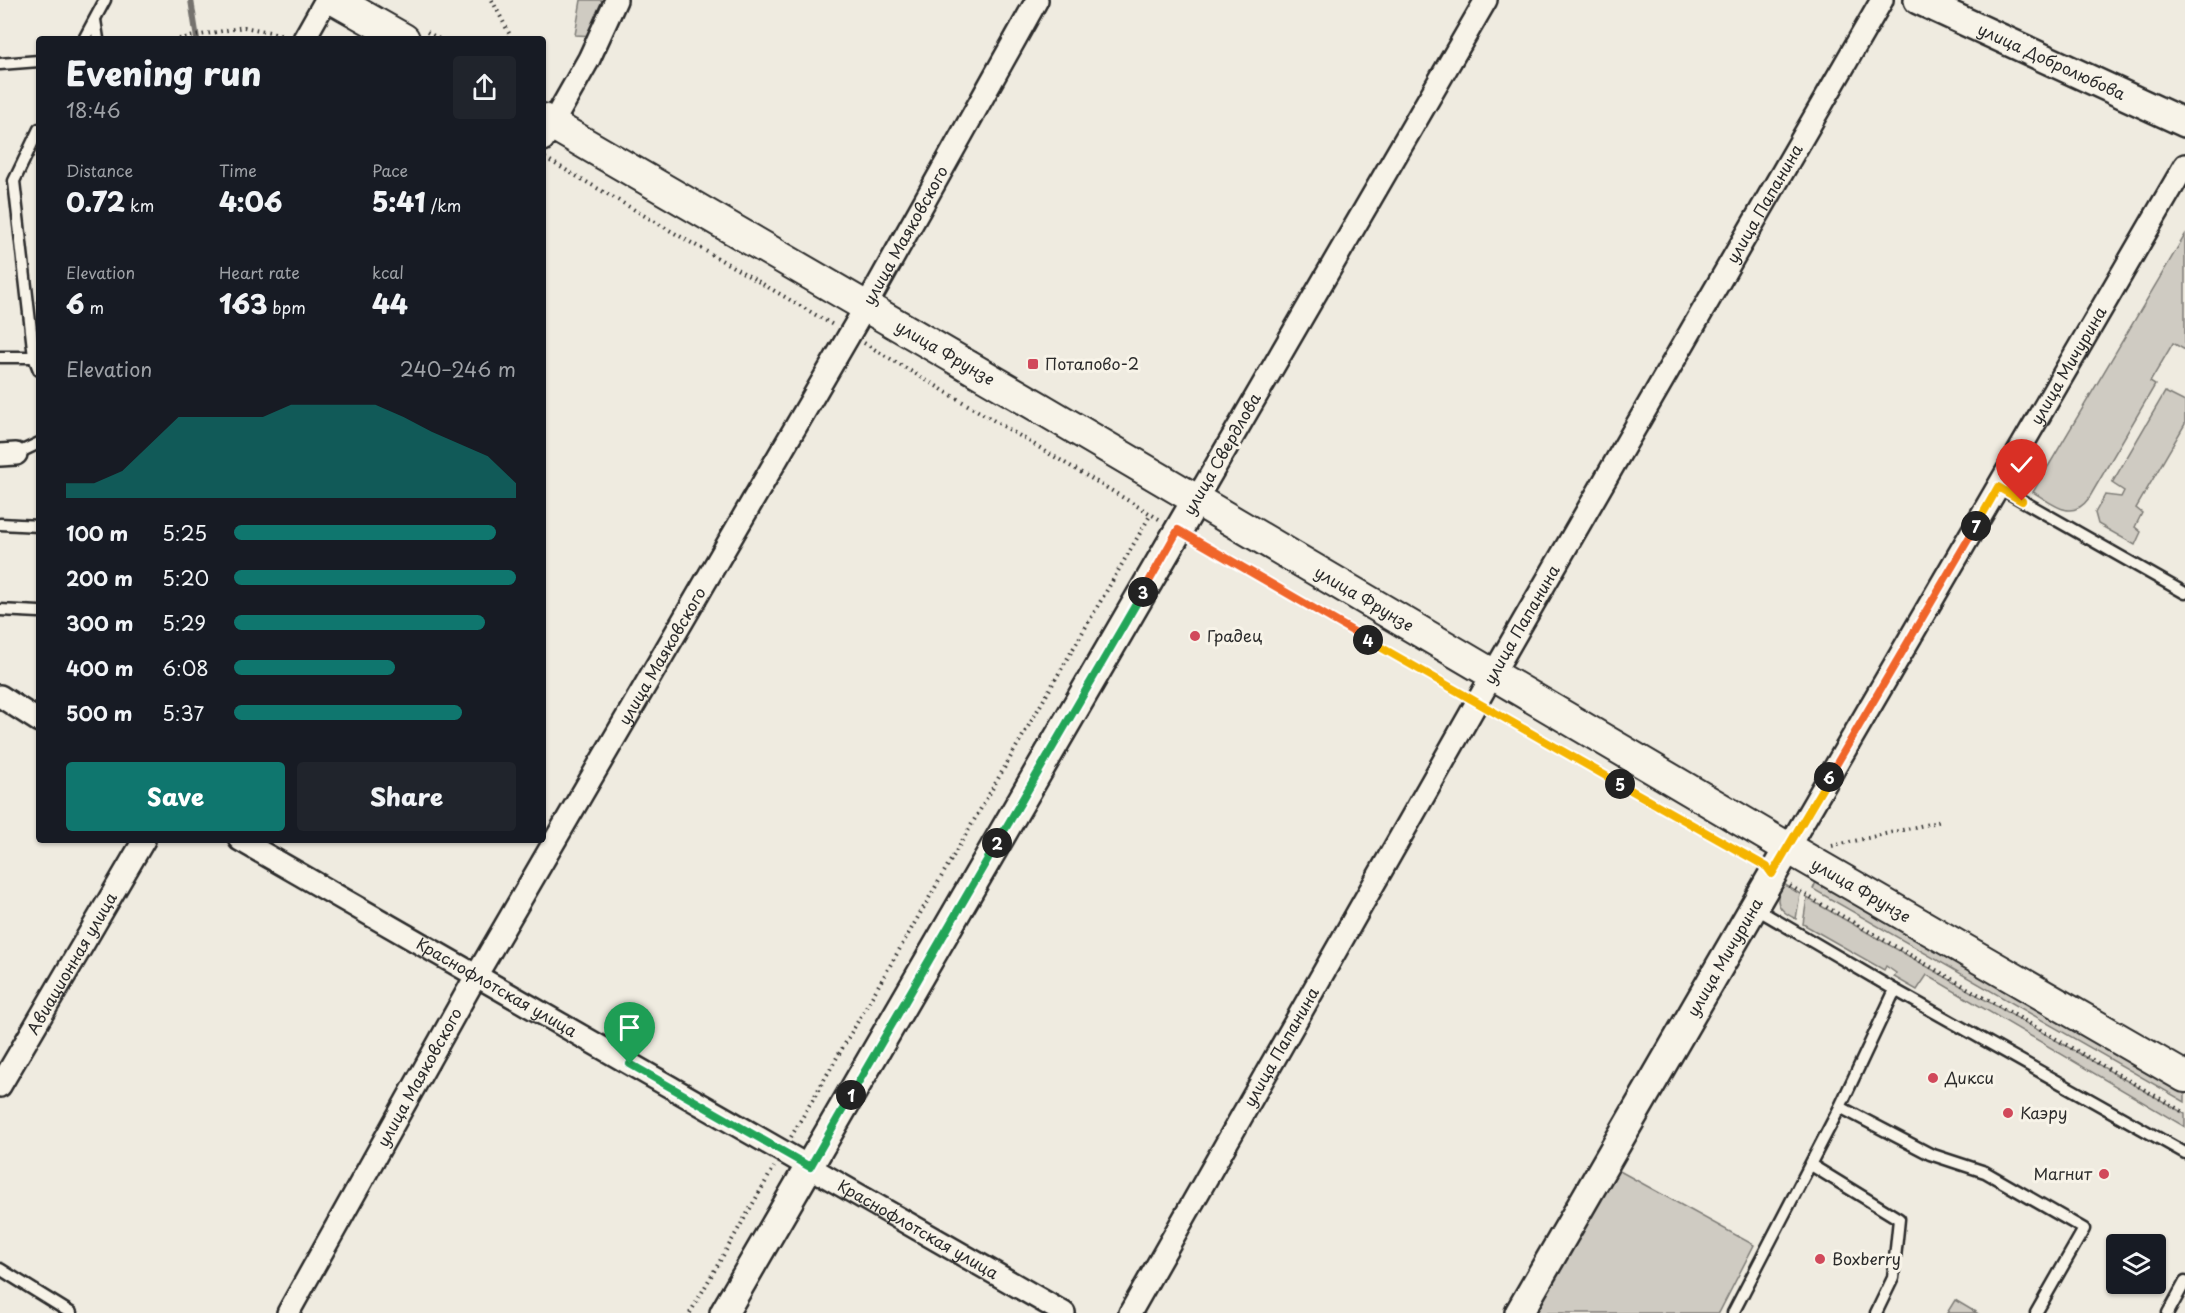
<!DOCTYPE html>
<meta charset="utf-8">
<style>
:root{--surface:#171b24;--page:#20242c;--text:#f1f3f6;--muted:#9ea1a6;--accent:#0f766e}
body{margin:0;font-family:"Playpen Sans",sans-serif;background:var(--page);color:var(--text);height:100vh;display:flex;flex-direction:column;font-size:22px;white-space:nowrap}
*{box-sizing:border-box;margin:0}
p{font-size:20px;color:var(--muted)}
.icon{flex:none;width:33px;height:33px;fill:none;stroke:currentColor;stroke-width:2;stroke-linecap:round;stroke-linejoin:round}
.map{position:relative;flex:1;overflow:hidden}
.details{position:absolute;left:36px;top:36px;width:510px;height:807px;display:flex;flex-direction:column;background:var(--surface);border-radius:6px;box-shadow:0 2px 4px #0004}
.details>*{flex:none}
.fabs{position:absolute;left:2106px;top:1234px;display:grid;gap:12px}
.fabs a{display:grid;place-items:center;width:60px;height:60px;border-radius:6px;background:var(--surface);box-shadow:0 2px 4px #0004;font-size:30px}
.pin{position:absolute;display:grid;place-items:center;width:51px;height:51px;color:#fff;margin:-62px -26px;border-radius:50% 50% 50% 0;rotate:-45deg;box-shadow:0 0 6px #0007}
.pin .icon{rotate:45deg}
.km{position:absolute;width:30px;height:30px;margin:-15px;border-radius:50%;background:#222;color:#fff;font-size:16px;line-height:30px;text-align:center}
.round{display:grid;place-items:center;flex:none;width:63px;height:63px;border-radius:6px;background:var(--page)}
.head{display:flex;align-items:center;justify-content:space-between;height:102px;padding:0 30px}
h1{font-size:33px;font-weight:800;line-height:45px}
.metrics{display:grid;grid-template-columns:repeat(3,1fr);gap:9px;height:102px;padding:6px 30px}
.metrics div{display:grid;align-content:center}
.metrics b{font-size:26px;font-weight:800}
.metrics small{font-size:16px;font-weight:400}
.metrics p{font-size:16px}
.chart{height:168px;padding:12px 30px}
.chart p{display:flex;justify-content:space-between}
.chart svg{width:100%;height:108px;margin-top:6px;fill:var(--accent);opacity:.7}
.button{display:flex;gap:12px;margin-top:auto;padding:12px 30px}
.button a{flex:1;height:69px;border-radius:6px;background:var(--accent);color:#fff;font-size:24px;font-weight:800;line-height:69px;text-align:center}
.button a+a{background:var(--page);color:var(--text)}
ul{padding:0 30px;list-style:none;font-size:20px}
li{display:grid;grid-template-columns:96px 72px 1fr;align-items:center;height:45px}
li i{height:15px;border-radius:8px;background:var(--accent)}
.map>svg:first-child{display:block}
.green{fill:#cfcbc2;stroke:#7d7b76;stroke-width:1.5}
.lines{fill:none;stroke-linecap:round;stroke-linejoin:round}
.stream{stroke:#74726e;stroke-width:6}
.service-casing{stroke:#2b2b2b;stroke-width:15}
.minor-casing{stroke:#2b2b2b;stroke-width:26}
.tertiary-casing{stroke:#2b2b2b;stroke-width:32}
.secondary-casing{stroke:#2b2b2b;stroke-width:34}
.path{stroke:#2b2b2b;stroke-width:4;stroke-dasharray:1.5 4.5;stroke-linecap:butt}
.service{stroke:#f7f3e8;stroke-width:10}
.minor{stroke:#f7f3e8;stroke-width:21}
.tertiary{stroke:#f7f3e8;stroke-width:27}
.secondary{stroke:#f7f3e8;stroke-width:30}
.split-1-casing{stroke:#fff;stroke-width:12}
.split-2-casing{stroke:#fff;stroke-width:12}
.split-3-casing{stroke:#fff;stroke-width:12}
.split-4-casing{stroke:#fff;stroke-width:12}
.split-5-casing{stroke:#fff;stroke-width:12}
.split-6-casing{stroke:#fff;stroke-width:12}
.split-7-casing{stroke:#fff;stroke-width:12}
.split-8-casing{stroke:#fff;stroke-width:12}
.split-1{stroke:#22a559;stroke-width:8}
.split-2{stroke:#22a559;stroke-width:8}
.split-3{stroke:#22a559;stroke-width:8}
.split-4{stroke:#f0652b;stroke-width:8}
.split-5{stroke:#f5b400;stroke-width:8}
.split-6{stroke:#f5b400;stroke-width:8}
.split-7{stroke:#f0652b;stroke-width:8}
.split-8{stroke:#f5b400;stroke-width:8}
.poi-dot{fill:#d1495b;stroke:#f7f3e8;stroke-width:2}
.labels{text-anchor:middle;stroke-width:6;stroke-linejoin:round;paint-order:stroke}
.street-label{font-size:16px;fill:#2b2b2b;stroke:#f7f3e8}
.poi-label{font-size:16px;fill:#2b2b2b;stroke:#f7f3e8;text-anchor:start}
</style>
<div class="map">
<svg width="2185" height="1313" viewBox="0 0 2185 1313">
<rect width="100%" height="100%" fill="#efebe0"/>
<filter id="ink" filterUnits="userSpaceOnUse"><feTurbulence type="fractalNoise" baseFrequency=".0167" numOctaves="2"/><feDisplacementMap in="SourceGraphic" scale="12" xChannelSelector="R" yChannelSelector="G"/><feConvolveMatrix kernelMatrix="1 2 1 2 8 2 1 2 1" color-interpolation-filters="sRGB"/></filter>
<g filter="url(#ink)">
<g class="green">
<path d="M581,0H611L596,36L575,35Z"/>
<path d="M2185,235V350L2173,343L2150,382L2155,385L2089,498C2071,523 2052,503 2033,492Z"/>
<path d="M2165,392L2185,402V424L2136,508L2142,513L2135,527L2141,532L2135,545L2098,524L2095,513L2105,495L2121,497L2124,491L2112,483Z"/>
<path d="M1819,875L2063,1022L2185,1093V1102L1813,889Z"/>
<path d="M1782,883L1800,894L1796,919C1777,910 1774,902 1782,883Z"/>
<path d="M1807,898L2185,1114V1127L1927,975L1917,990L1894,977L1896,973L1886,966L1884,970L1803,924Z"/>
<path d="M1616,1169L1754,1245L1719,1313H1535Z"/>
<path d="M1955,1300L1977,1313H1947Z"/>
</g>
<g class="lines">
<path class="stream" d="M191,0L197,39"/>
<g class="service-casing">
<g id="service">
<path d="M95,20L98,39"/>
<path d="M84,39L105,0"/>
<path d="M0,64L39,61"/>
<path d="M39,129L14,181L34,357L39,370"/>
<path d="M0,357H34"/>
<path d="M16,454L39,443"/>
<path d="M1998,487L2185,593"/>
<path d="M0,524L39,526"/>
<path d="M0,610L39,612"/>
<path d="M1755,908L1895,990L2185,1153"/>
<path d="M1840,1107L1930,1154L1985,1172L2084,1229L2036,1313"/>
<path d="M1811,1165L1899,1219L1893,1278L1876,1313"/>
<path d="M0,1269L71,1313"/>
<path d="M1733,1313L1840,1107L1895,990"/>
<path d="M2168,1313L2185,1282"/>
</g>
</g>
<g class="minor-casing">
<g id="minor">
<path d="M304,39L326,0"/>
<path d="M543,140L589,59L616,0"/>
<path d="M0,455L16,454"/>
<path d="M1196,500L1486,0"/>
<path d="M0,696L39,721"/>
<path id="s1" d="M240,840L1064,1313"/>
<path id="s2" d="M1788,848L2185,165"/>
<path id="s3" d="M0,1086L144,840"/>
<path id="s4" d="M288,1313L476,976L866,306L1037,0"/>
<path id="s5" d="M1130,1313L1501,660L1882,0"/>
</g>
</g>
<g class="tertiary-casing">
<g id="tertiary">
<path id="s6" d="M1918,0L2185,123"/>
<path d="M724,1313L1196,500"/>
<path id="s7" d="M1519,1313L1788,848"/>
</g>
</g>
<g class="secondary-casing">
<g id="secondary">
<path d="M335,0L404,39"/>
<path id="s8" d="M543,119L1037,406L1788,848L2185,1077"/>
</g>
</g>
<g class="path">
<path d="M492,0L512,39"/>
<path d="M427,32L439,39"/>
<path d="M179,39L244,27L285,35"/>
<path d="M545,158L835,326"/>
<path d="M864,343L1159,519"/>
<path d="M1197,541L1461,693"/>
<path d="M1493,712L1755,861"/>
<path d="M1832,846L1942,821"/>
<path d="M1790,886L2185,1113"/>
<path d="M791,1137L1151,514"/>
<path d="M690,1313L774,1167"/>
</g>
<use href="#service" class="service"/>
<use href="#minor" class="minor"/>
<use href="#tertiary" class="tertiary"/>
<use href="#secondary" class="secondary"/>
</g>
</g>
<g class="lines" filter="url(#ink)">
<g class="split-1-casing">
<path id="split-1" d="M630,1064L810,1167L851,1095"/>
</g>
<g class="split-2-casing">
<path id="split-2" d="M851,1095L997,843"/>
</g>
<g class="split-3-casing">
<path id="split-3" d="M997,843L1143,592"/>
</g>
<g class="split-4-casing">
<path id="split-4" d="M1143,592L1178,530L1368,640"/>
</g>
<g class="split-5-casing">
<path id="split-5" d="M1368,640L1620,784"/>
</g>
<g class="split-6-casing">
<path id="split-6" d="M1620,784L1767,867L1772,874L1829,777"/>
</g>
<g class="split-7-casing">
<path id="split-7" d="M1829,777L1976,526"/>
</g>
<g class="split-8-casing">
<path id="split-8" d="M1976,526L1998,487L2022,501"/>
</g>
<use href="#split-1" class="split-1"/>
<use href="#split-2" class="split-2"/>
<use href="#split-3" class="split-3"/>
<use href="#split-4" class="split-4"/>
<use href="#split-5" class="split-5"/>
<use href="#split-6" class="split-6"/>
<use href="#split-7" class="split-7"/>
<use href="#split-8" class="split-8"/>
</g>
<g class="poi-dot">
<rect x="1027" y="358" width="12" height="12" rx="3"/>
<circle cx="1195" cy="636" r="6"/>
<circle cx="1933" cy="1078" r="6"/>
<circle cx="2008" cy="1113" r="6"/>
<circle cx="2104" cy="1174" r="6"/>
<circle cx="1820" cy="1259" r="6"/>
</g>
<g class="labels">
<g class="street-label">
<text dy="6" stroke="none"><textPath href="#s6" startOffset="147">улица Добролюбова</textPath></text>
<text dy="6" stroke="none"><textPath href="#s5" startOffset="1278">улица Папанина</textPath></text>
<text dy="6" stroke="none"><textPath href="#s4" startOffset="1242">улица Маяковского</textPath></text>
<text dy="6" stroke="none"><textPath href="#s8" startOffset="465">улица Фрунзе</textPath></text>
<text dy="6" stroke="none"><textPath href="#s2" startOffset="558">улица Мичурина</textPath></text>
<text transform="translate(1222 454) rotate(-60)" y="6">улица Свердлова</text>
<text dy="6" stroke="none"><textPath href="#s8" startOffset="951">улица Фрунзе</textPath></text>
<text dy="6" stroke="none"><textPath href="#s5" startOffset="792">улица Папанина</textPath></text>
<text dy="6" stroke="none"><textPath href="#s4" startOffset="756">улица Маяковского</textPath></text>
<text dy="6" stroke="none"><textPath href="#s8" startOffset="1527">улица Фрунзе</textPath></text>
<text dy="6" stroke="none"><textPath href="#s7" startOffset="411">улица Мичурина</textPath></text>
<text dy="6" stroke="none"><textPath href="#s3" startOffset="142">Авиационная улица</textPath></text>
<text dy="6" stroke="none"><textPath href="#s1" startOffset="296">Краснофлотская улица</textPath></text>
<text dy="6" stroke="none"><textPath href="#s5" startOffset="306">улица Папанина</textPath></text>
<text dy="6" stroke="none"><textPath href="#s4" startOffset="270">улица Маяковского</textPath></text>
<text dy="6" stroke="none"><textPath href="#s1" startOffset="782">Краснофлотская улица</textPath></text>
</g>
<g class="poi-label">
<text x="1045" y="370">Потапово-2</text>
<text x="1207" y="642">Градец</text>
<text x="1945" y="1084">Дикси</text>
<text x="2020" y="1119">Каэру</text>
<text x="2092" y="1180" text-anchor="end">Магнит</text>
<text x="1832" y="1265">Boxberry</text>
</g>
</g>
</svg>
<div class="fabs">
<a><svg class="icon" aria-label="layers" viewBox="0 0 24 24"><path d="M12 4l9 5-9 5-9-5zM3 14l9 5 9-5"/></svg></a>
</div>
<div class="pin" style="left:630px;top:1064px;background:#1e9e55"><svg class="icon" aria-label="arrive" viewBox="0 0 24 24"><path d="M6 21V4h12l-3 4 3 4H6"/></svg></div>
<div class="pin" style="left:2022px;top:501px;background:#d93025"><svg class="icon" aria-label="check" viewBox="0 0 24 24"><path d="M5 12l5 5 9-10"/></svg></div>
<b class="km" style="left:851px;top:1095px">1</b>
<b class="km" style="left:997px;top:843px">2</b>
<b class="km" style="left:1143px;top:592px">3</b>
<b class="km" style="left:1368px;top:640px">4</b>
<b class="km" style="left:1620px;top:784px">5</b>
<b class="km" style="left:1829px;top:777px">6</b>
<b class="km" style="left:1976px;top:526px">7</b>
<section class="details">
<div class="head"><div><h1>Evening run</h1><p>18:46</p></div><a class="round"><svg class="icon" aria-label="share" viewBox="0 0 24 24"><path d="M12 15V3M7 8l5-5 5 5M5 13v7h14v-7"/></svg></a></div>
<div class="metrics">
<div><p>Distance</p><b>0.72<small> km</small></b></div>
<div><p>Time</p><b>4:06</b></div>
<div><p>Pace</p><b>5:41<small> /km</small></b></div>
</div>
<div class="metrics">
<div><p>Elevation</p><b>6<small> m</small></b></div>
<div><p>Heart rate</p><b>163<small> bpm</small></b></div>
<div><p>kcal</p><b>44</b></div>
</div>
<div class="chart"><p><span>Elevation</span>240–246 m</p>
<svg viewBox="0 0 160 44" preserveAspectRatio="none"><path d="M0 44V38L10 38L20 33L30 22L40 11L50 11L60 11L70 11L80 6L90 6L100 6L110 6L120 11L130 17L140 22L150 27L160 38V44z"/></svg>
</div>
<ul>
<li><b>100 m</b>5:25<i style="width:93%"></i></li>
<li><b>200 m</b>5:20<i style="width:100%"></i></li>
<li><b>300 m</b>5:29<i style="width:89%"></i></li>
<li><b>400 m</b>6:08<i style="width:57%"></i></li>
<li><b>500 m</b>5:37<i style="width:81%"></i></li>
</ul>
<div class="button"><a>Save</a><a>Share</a></div>
</section>
</div>
